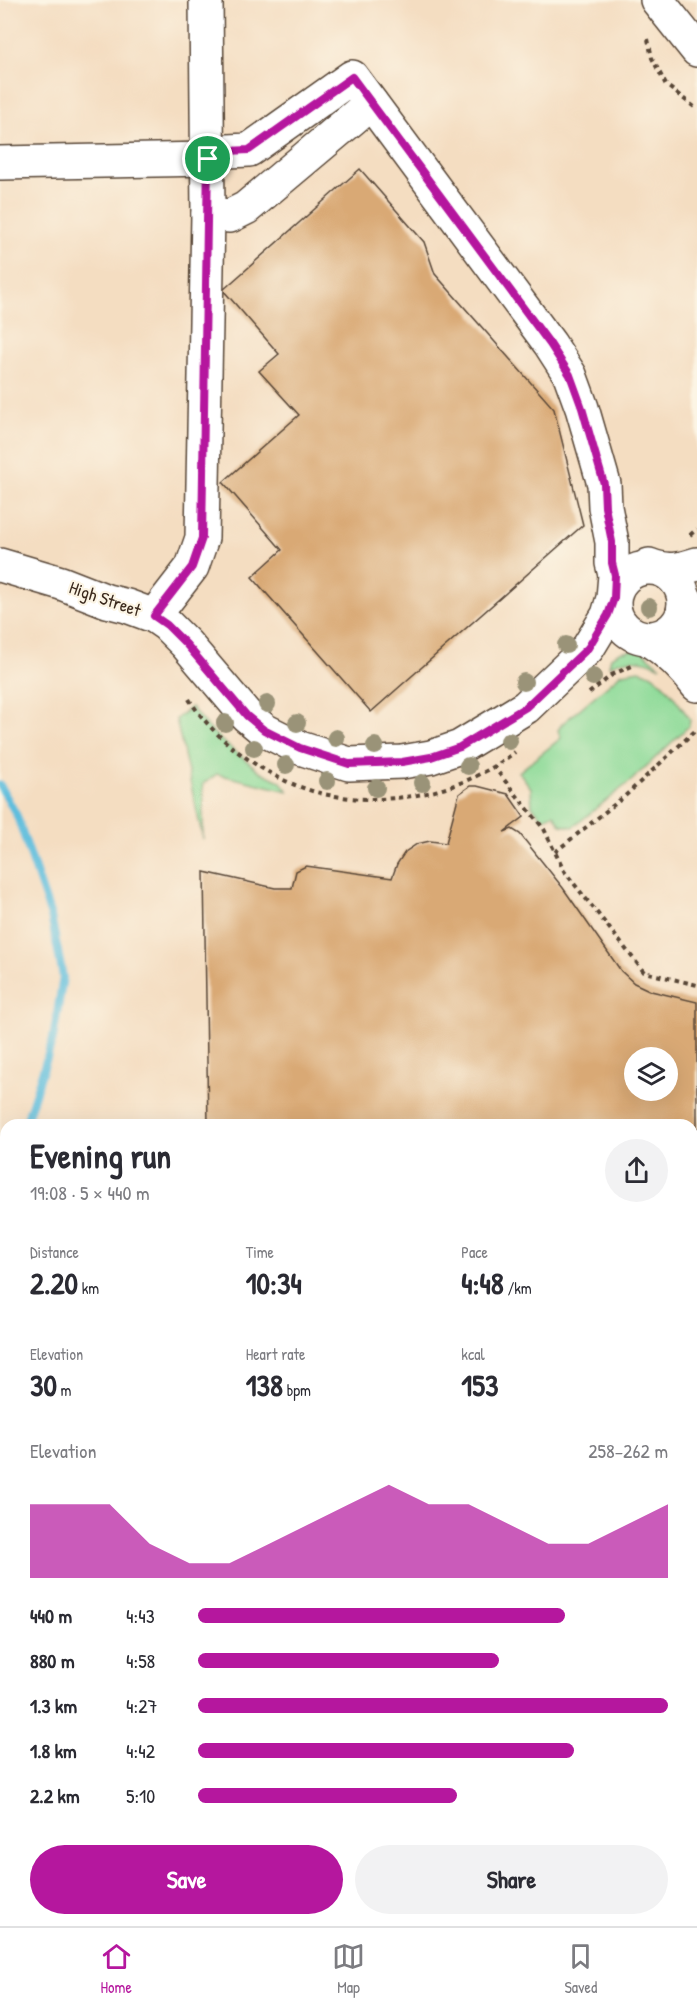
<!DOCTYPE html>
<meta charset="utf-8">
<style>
:root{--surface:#fff;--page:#f2f2f3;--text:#2b2b33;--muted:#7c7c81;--line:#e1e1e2;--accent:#b5179e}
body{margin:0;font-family:"Patrick Hand",sans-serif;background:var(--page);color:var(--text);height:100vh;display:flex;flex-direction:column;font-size:22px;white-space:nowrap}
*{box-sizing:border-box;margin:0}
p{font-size:20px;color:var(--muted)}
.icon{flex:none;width:33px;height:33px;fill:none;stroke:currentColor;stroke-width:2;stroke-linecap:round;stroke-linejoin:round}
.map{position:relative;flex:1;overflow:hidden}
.sheet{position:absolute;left:0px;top:1119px;width:698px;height:807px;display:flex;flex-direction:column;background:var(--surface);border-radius:18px 18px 0 0;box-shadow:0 6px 24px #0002}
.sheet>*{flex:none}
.controls{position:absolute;left:624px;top:1047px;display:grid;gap:12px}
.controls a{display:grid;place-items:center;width:54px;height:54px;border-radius:50%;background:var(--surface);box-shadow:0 6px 24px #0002;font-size:30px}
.pin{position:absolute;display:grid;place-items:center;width:51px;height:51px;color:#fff;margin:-26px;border:3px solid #fff;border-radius:50%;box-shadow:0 2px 6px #0007}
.round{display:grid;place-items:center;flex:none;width:63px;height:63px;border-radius:32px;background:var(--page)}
.summary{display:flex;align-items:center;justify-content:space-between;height:102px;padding:0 30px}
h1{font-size:33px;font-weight:800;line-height:45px}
.metrics{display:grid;grid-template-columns:repeat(3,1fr);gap:9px;height:102px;padding:6px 30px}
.metrics div{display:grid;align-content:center}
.metrics b{font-size:30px;font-weight:800}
.metrics small{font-size:16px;font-weight:400}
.metrics p{font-size:16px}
.chart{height:168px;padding:12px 30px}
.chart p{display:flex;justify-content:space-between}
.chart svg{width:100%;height:108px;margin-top:6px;fill:var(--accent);opacity:.7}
.button{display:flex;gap:12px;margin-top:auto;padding:12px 30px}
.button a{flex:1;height:69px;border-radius:36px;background:var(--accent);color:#fff;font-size:24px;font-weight:800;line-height:69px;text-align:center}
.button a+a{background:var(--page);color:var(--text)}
ul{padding:0 30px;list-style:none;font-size:20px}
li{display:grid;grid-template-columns:96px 72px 1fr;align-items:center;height:45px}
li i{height:15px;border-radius:8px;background:var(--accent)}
.tabs{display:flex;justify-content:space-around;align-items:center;height:84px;border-top:2px solid var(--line);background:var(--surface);font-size:16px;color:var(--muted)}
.tabs a{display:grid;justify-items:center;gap:3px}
.tabs .on{color:var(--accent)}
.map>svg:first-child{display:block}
.green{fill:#8dda98;stroke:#64825b;stroke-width:1.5}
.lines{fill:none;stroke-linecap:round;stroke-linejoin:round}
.stream{stroke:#5fbedd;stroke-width:8}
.building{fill:#d9a974;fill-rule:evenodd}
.minor-casing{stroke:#574536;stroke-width:36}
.major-casing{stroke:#574536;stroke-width:36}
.highway-casing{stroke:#574536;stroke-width:36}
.path{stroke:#574536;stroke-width:4;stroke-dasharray:4.5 4.5;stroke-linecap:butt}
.minor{stroke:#fff;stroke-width:33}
.major{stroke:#fff;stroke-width:33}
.highway{stroke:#fff;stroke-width:33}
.tree{fill:#9a9378}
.route-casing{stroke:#fff;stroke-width:12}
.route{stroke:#b5179e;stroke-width:8}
.labels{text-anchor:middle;stroke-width:4.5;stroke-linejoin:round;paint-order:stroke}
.street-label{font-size:18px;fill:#3b2a1e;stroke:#fcf5e5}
</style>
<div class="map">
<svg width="697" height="1926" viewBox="0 0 697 1926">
<rect width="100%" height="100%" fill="#fcf5e5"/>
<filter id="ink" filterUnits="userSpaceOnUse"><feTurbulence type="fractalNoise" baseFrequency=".0167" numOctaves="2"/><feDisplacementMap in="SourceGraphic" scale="12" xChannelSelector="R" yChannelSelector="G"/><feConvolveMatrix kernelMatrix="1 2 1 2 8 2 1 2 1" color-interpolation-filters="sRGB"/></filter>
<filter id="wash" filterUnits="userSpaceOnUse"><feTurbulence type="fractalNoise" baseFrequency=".008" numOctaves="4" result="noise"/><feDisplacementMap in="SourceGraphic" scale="24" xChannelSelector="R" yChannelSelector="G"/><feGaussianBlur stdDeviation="1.35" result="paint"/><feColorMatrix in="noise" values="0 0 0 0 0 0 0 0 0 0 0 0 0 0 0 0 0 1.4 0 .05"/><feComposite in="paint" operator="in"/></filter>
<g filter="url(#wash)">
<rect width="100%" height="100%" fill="#f4ddc1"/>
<g class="green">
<path d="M631,650L642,651L661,667C644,658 627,656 609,666L611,657L620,652Z"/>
<path d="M639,670C662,674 676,701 690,719L689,726L632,780L573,827L561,825L554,814L543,818L532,806L531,788L519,772L561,738L558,730L562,724L622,673Z"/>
<path d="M191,707L204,723L222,741L261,772L280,781L288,791L217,774L203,784V839L176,719Z"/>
</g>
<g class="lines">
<g class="stream">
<path d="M0,785L17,816L51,916L63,977L53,1039L25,1125"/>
<path d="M692,1606L697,1608"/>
</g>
</g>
<g id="blocks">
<g class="building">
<path d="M360,169L424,242L435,274L554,409L583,525L371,712L252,577L282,550L223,482L299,415L259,371L279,354L223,290Z"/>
<path d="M470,786H477L508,794L524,817L504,832L512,829L520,834L563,888L621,971L634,983L651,991L697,1002V1470L692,1469V1125H208L204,872L275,888H292L296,871L306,866L392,878L397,864L405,852L417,844L430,841L446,843L459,794ZM634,1058H668V1090H634Z"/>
</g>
</g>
</g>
<g filter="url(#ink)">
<use href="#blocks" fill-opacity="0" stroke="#574536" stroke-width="1.5"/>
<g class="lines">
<g class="minor-casing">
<g id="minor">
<path d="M0,163L208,159L228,151L249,150L352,77L550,344L570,375L582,408L604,484L605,507L612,542V563L615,575L613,598L608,615L588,648L526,707L460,747L431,757L402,762L349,764L300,748L264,730L247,716L186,644L167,625L154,616L127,606L107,601L61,583L0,565"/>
<path d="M208,214L230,216L246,208L371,103"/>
<path d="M649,565C667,572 679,570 697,564"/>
<circle cx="649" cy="603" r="35"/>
<path d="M686,600L684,607L687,610V627L697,649"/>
<path d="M154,616L192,567L202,538L208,214L206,0"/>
<path d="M648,639C667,651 683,666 697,685"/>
</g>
</g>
<g class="major-casing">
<path id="major" d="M657,0L697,50"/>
</g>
<g class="highway-casing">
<g id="highway">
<path d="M0,1739L6,1740"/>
<path d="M692,1858L697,1860"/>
<path d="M0,1865L6,1866"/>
<path d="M426,1920L465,1926"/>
</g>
</g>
<g class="path">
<path d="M648,39L652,58L666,85L697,109"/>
<path d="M690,535L697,529"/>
<path d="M611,675L632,666"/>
<path d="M589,693L612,675"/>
<path d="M189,699C216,743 273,783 324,794C389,808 463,793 515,752"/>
<path d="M493,766L544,829L564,871L644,972L697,985"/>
<path d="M555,852L625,796L697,729"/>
<path d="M0,1916L6,1917"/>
<path d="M34,1920L91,1926"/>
</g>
<use href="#minor" class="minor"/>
<use href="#major" class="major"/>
<use href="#highway" class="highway"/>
</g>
<g class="tree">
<circle cx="649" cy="607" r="9"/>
<circle cx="566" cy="645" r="9"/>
<circle cx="593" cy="677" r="9"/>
<circle cx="524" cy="682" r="9"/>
<circle cx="267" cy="704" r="9"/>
<circle cx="225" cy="723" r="9"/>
<circle cx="297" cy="723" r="9"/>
<circle cx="336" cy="738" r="9"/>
<circle cx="509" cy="741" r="9"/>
<circle cx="375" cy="746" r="9"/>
<circle cx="254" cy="748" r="9"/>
<circle cx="286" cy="765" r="9"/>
<circle cx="468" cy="766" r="9"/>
<circle cx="327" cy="781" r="9"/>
<circle cx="422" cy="783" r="9"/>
<circle cx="376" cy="788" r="9"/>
</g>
</g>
<g class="lines" filter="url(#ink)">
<g class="route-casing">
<path id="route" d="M352,77L550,344L570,375L582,408L604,484L605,507L612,542V563L615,575L614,598L608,615L588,648L526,707L460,747L431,757L402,762L349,764L300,748L264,730L247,716L186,644L167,625L154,616L192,567L202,538L208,159L228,151L249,150Z"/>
</g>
<use href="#route" class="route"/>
</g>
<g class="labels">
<g class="street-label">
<text transform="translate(105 599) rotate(19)" y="6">High Street</text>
</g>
</g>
</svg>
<div class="controls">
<a><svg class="icon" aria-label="layers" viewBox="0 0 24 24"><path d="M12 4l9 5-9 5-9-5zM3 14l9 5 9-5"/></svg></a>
</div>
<div class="pin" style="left:208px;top:159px;background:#1e9e55"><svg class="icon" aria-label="arrive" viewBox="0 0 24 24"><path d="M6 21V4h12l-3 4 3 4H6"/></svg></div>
<section class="sheet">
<div class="summary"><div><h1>Evening run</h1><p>19:08 · 5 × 440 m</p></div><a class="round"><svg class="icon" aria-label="share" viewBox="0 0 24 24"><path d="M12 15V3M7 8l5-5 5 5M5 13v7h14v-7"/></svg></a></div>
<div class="metrics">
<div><p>Distance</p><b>2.20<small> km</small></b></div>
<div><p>Time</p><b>10:34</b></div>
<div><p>Pace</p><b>4:48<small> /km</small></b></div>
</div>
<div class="metrics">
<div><p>Elevation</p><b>30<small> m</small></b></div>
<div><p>Heart rate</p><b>138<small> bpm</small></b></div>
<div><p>kcal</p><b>153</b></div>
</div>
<div class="chart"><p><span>Elevation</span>258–262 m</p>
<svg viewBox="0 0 160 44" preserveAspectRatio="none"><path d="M0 44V14L10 14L20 14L30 30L40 38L50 38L60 30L70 22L80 14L90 6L100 14L110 14L120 22L130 30L140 30L150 22L160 14V44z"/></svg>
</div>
<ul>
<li><b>440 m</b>4:43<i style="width:78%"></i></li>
<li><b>880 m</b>4:58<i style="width:64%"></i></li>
<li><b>1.3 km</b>4:27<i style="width:100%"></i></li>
<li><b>1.8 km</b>4:42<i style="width:80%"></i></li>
<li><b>2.2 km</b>5:10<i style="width:55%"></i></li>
</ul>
<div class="button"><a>Save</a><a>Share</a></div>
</section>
</div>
<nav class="tabs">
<a class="on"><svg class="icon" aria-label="home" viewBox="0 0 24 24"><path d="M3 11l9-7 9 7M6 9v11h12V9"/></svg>Home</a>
<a><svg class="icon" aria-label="map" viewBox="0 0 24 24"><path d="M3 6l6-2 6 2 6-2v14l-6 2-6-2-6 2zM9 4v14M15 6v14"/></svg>Map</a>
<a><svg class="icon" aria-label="saved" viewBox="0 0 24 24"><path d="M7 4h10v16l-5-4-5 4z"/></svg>Saved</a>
</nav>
